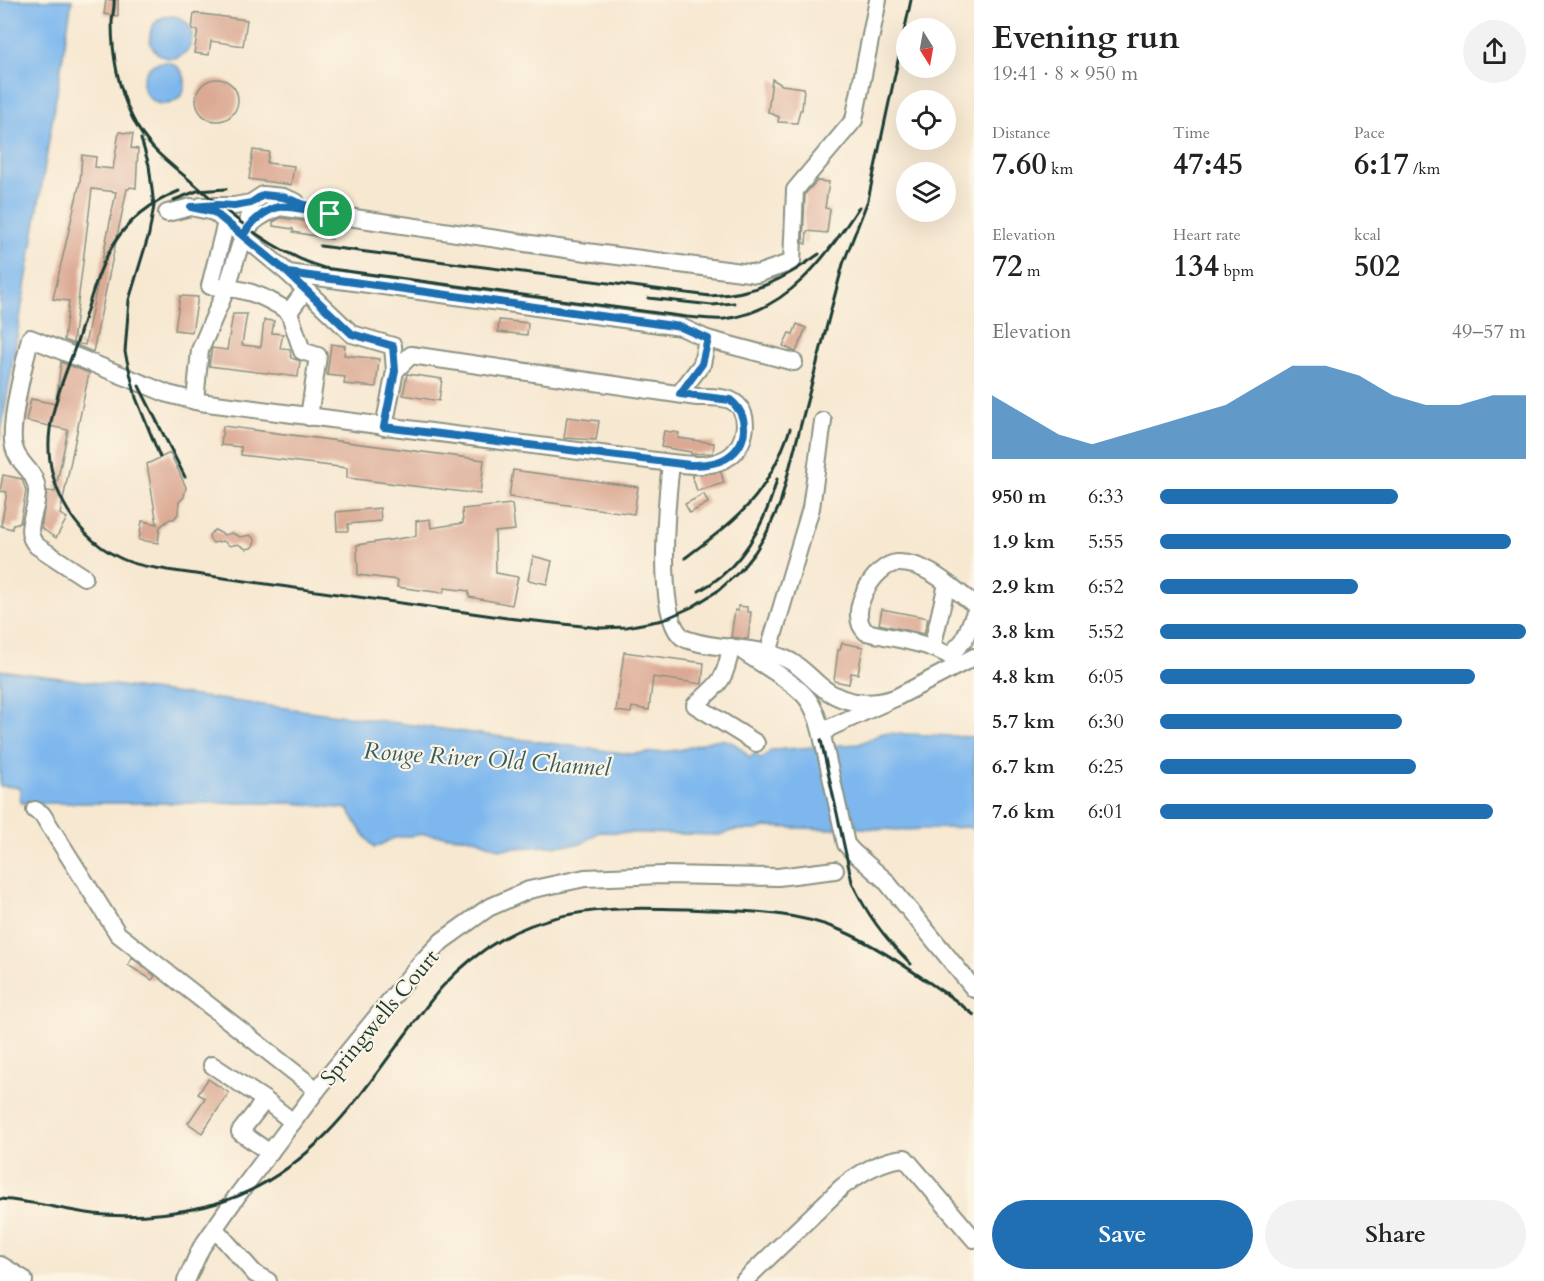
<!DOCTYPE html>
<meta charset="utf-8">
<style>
:root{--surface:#fff;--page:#f2f2f2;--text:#222;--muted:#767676;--accent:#1f6fb2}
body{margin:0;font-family:Cardo,serif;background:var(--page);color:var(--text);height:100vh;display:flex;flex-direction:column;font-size:22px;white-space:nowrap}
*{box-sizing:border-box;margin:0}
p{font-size:20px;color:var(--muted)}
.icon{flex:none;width:33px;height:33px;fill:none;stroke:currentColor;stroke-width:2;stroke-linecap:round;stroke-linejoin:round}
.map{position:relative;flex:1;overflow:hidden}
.panel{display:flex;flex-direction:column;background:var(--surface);width:570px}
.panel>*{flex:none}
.needle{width:39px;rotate:169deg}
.fabs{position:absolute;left:896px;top:18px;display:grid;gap:12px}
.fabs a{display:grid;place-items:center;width:60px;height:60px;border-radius:50%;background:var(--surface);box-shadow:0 6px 24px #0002;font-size:30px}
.pin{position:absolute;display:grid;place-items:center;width:51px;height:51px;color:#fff;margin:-26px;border:3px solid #fff;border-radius:50%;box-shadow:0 2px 6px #0007}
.round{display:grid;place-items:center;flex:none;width:63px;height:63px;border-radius:32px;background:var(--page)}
.summary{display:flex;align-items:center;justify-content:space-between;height:102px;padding:0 18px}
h1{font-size:33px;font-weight:800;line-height:45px}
.figures{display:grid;grid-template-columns:repeat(3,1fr);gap:9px;height:102px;padding:6px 18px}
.figures div{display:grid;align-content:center}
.figures b{font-size:30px;font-weight:800}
.figures small{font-size:16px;font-weight:400}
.figures p{font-size:16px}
.chart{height:168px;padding:12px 18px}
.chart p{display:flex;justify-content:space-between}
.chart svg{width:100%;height:108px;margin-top:6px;fill:var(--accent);opacity:.7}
.action{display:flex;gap:12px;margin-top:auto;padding:12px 18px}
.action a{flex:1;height:69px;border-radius:36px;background:var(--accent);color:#fff;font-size:24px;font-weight:800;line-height:69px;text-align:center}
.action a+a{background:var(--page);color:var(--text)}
ul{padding:0 18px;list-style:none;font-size:20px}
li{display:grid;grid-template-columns:96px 72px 1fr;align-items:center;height:45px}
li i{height:15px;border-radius:8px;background:var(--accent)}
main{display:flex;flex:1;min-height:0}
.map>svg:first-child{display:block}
.water{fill:#7db7ee;stroke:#4e7a91;stroke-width:1.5}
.building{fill:#dcaa94;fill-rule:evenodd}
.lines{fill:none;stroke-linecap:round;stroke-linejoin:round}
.minor-casing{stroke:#8b9282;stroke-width:20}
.highway-casing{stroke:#8b9282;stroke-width:26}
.minor{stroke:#fff;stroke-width:16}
.highway{stroke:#fff;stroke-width:22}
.rail{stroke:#1f3d34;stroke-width:3}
.route-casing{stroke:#fff;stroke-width:12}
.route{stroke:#1f6fb2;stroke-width:8}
.labels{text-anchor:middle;stroke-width:4.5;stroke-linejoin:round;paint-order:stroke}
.street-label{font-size:22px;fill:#1f3d34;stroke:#fcf5e5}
.water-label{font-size:24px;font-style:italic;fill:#365c62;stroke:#fcf5e5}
</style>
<main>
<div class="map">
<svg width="974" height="1281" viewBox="0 0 974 1281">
<rect width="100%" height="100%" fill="#fcf5e5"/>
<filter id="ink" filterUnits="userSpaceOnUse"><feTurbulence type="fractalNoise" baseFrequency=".0167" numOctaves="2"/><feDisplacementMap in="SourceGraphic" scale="12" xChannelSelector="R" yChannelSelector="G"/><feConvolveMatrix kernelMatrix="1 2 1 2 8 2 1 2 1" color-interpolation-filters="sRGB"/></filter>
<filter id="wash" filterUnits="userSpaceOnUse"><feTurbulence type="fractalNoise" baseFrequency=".008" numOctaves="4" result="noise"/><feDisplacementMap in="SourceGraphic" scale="24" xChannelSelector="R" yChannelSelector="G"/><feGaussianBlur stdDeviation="1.35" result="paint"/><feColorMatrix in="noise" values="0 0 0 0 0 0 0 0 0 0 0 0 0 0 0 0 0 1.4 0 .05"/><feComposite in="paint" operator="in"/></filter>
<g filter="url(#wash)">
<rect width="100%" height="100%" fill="#f7e8d1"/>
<g class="water">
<path d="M0,0H72L0,440Z"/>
<circle cx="171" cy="37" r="21"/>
<circle cx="164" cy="83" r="21"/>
<path d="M0,670L631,754C646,753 662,752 678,750C711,744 723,726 750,758L755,753L761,759L772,750L859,744L883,733L974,737V829L968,827L901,830L842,827L832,829L766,827L756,830H735L719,835L599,832L581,844L500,849L473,838L424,834L394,838L374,848L359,828L348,809L294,803H21L20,790L18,787L0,786Z"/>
</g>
<g id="blocks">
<g class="building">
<path d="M106,0H118V16L104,14Z"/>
<path d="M194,13L247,20L243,46L211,41L209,55L194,53L198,30H192Z"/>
<path d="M772,79L782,85L804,88L802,110H800L797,123L778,122L779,117L768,112Z"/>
<circle cx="217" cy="100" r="21"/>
<path d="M119,132L133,134L131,148L138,149L136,188L130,187L129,189H127L93,352L64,340L69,301L53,299L80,182L82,155L96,157L95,167L113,169ZM92,189L116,192L85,345L73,343Z"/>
<path d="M253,150L269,152L267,163L294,166L291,185L249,179Z"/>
<path d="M817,181L829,182L825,208L830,209L827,233L807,231L806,244L803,243L805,194Z"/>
<path d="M281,218L333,225L332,239L293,232V229L273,226V222Z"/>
<path d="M180,296L198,297L192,332L175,330Z"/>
<path d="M233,314H247L242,345L261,347L264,320L274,321L272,333L283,334L280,348L290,349L291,358L300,361L298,377L209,366L212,348L227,350Z"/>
<path d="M499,320L528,323L527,335L498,332Z"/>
<path d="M797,324L806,328L796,352L783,346L789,333L793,334Z"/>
<path d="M331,344L345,346L344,355L379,359L376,387L344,384L345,377L327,375Z"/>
<path d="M61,362L89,373L60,514L67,518L56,538L41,528L47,491L55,492L68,430L26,421L31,399L56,404Z"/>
<path d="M407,374L442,379L439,401L403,395Z"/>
<path d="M567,417L599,421L596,440L564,438Z"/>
<path d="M223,426L484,460L480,494L347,478V468L241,455V447L221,445Z"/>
<path d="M664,431L679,433L678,438L714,443L713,453L691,454V452L661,447Z"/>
<path d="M170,453L186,487L184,497L179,502L178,514L174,519H170L160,527L158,543L139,540L142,521L157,524L147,464Z"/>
<path d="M513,470L638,487L634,514L509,497Z"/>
<path d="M721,472L724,483L697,491L692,475Z"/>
<path d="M3,475L22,479L26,491L20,523L13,524L12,529L1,526L7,492L0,491Z"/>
<path d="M704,494L708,503L690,513L685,504Z"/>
<path d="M512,504L515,530L495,532L496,573L518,577L512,605L469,597V591L445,588L443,593L397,587L398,580L358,575L357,545L416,536V521L430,519L431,528L463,523L462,509Z"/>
<path d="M380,508L381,521L348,524V531H337L336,512Z"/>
<path d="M215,530L224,535L232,533L240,537L250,535L255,540L254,545L251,548L246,549L238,544L230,546L223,541L213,543L210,540L209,535Z"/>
<path d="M533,556L552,561L547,584L528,580Z"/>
<path d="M738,606L747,607V612H751L748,639L731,637L735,610L738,611Z"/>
<path d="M882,609L928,618L924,634L879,624Z"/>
<path d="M842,643L863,647L858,674L851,673L849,684L834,681L838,650H840Z"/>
<path d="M624,652L704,663L702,684L653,677L649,710L632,707L631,713L616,711Z"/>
<path d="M132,958L155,976L152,980L128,965Z"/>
<path d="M208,1079L229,1093L202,1133L188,1123L205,1098L198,1094Z"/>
</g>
</g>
</g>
<g filter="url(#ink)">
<use href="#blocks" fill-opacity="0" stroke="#8b9282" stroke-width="1.5"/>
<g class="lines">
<g class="minor-casing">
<g id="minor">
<path d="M201,206H234L251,203"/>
<path d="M167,213L191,207L214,212L288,273L352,334L393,346L395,371"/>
<path d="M226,222L210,286C243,288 262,294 289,312"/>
<path d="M247,228L251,203L263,195L283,197L296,202"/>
<path d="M288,273L681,327L707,339L702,364L679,394"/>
<path d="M306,289L289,312L302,351L318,356L309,417"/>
<path d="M707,339L794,362"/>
<path d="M195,401L200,350L227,287L243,236C251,220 264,214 280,207L579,251L757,274L792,262L795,190L854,120L878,0"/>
<path d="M384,427L395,371L411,355L697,397C707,397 720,396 730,400C754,410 746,448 727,458C710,468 689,465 671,463"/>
<path d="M84,577L37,546C21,530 38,513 37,490C35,469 18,465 14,447C8,426 25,362 30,338L168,394L200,402L671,463C667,497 656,610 680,635C682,638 688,640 692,641C723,651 759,645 790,661C801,667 809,676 818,684C841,704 867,707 895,698"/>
<path d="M731,647C725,681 720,683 695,705L756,743"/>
<path d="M932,648L947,584"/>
<path d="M741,650C759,663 792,680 806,697C814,706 818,719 821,731L846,844L852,851L885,880L974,989"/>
<path d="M768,653L811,508L823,421"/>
<path d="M950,655L964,640L974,615"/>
<path d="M960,664C939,643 895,639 866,632C845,613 875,564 897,563C927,562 952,588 974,604"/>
<path d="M823,739L824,733L829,728L895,698L974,657"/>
<path d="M35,810L42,814L118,934L317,1090"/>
<path d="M212,1065L265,1100"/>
<path d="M270,1153L240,1132L265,1100L293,1122"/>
<path d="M215,1229L255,1274L268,1281"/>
<path d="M186,1281L201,1248L237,1196L317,1090L418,966L442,941L488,908L529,890L585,878L663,875L778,877L835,870"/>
<path d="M744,1281L842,1187C861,1172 881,1160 905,1158L974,1239"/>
</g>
</g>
<g class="highway-casing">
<path id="highway" d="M0,1268L21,1281"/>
</g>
<use href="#minor" class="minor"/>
<use href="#highway" class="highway"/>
<g class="rail">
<path d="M114,0C115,8 112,15 112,23C112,55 118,87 132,117C146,147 168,162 193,183C233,217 272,252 324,268L687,317C699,318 711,320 724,319C787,312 827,256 859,207"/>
<path d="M141,139L149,165L154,206L149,234L129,300L125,352L136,398L160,457"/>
<path d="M179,191C106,221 99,274 77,342C67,370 54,400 50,429C43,481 72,534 118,557C133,565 151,567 167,570L507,618L601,628L626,627L663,620L692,607L719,590L740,571L755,552L766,534L780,504L843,264L868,200L911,0"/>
<path d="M174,200L197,191L226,189"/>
<path d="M320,246L710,296C755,294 783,280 819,254"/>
<path d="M648,298L712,305L734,303"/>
<path d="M139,386L185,477"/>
<path d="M685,558C741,516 766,498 790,429"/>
<path d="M699,591C742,568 765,524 777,479"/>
<path d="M821,740L852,882C866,914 886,940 911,964"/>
<path d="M946,993L974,1015"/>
<path d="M0,1199C29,1201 57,1208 87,1213C132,1220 196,1213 238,1196C316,1163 357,1100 405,1035C417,1019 429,1002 442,987C521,902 604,906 710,910C754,911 799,913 840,930C879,946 917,975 952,998"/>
</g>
</g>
</g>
<g class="lines" filter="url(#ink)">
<g class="route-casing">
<path id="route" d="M330,214L283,197L263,195L251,203L234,206L218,205L191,207L214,212L288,273L352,334L393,346L395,371L384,427L690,465C702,465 718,464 728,457C749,443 749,415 730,400L680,394L702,364L708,339L681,327L288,273L243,236C250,223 264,210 279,207C288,205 319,212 330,214"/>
</g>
<use href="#route" class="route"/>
</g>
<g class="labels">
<g class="street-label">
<text transform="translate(379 1017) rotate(-50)" y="8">Springwells Court</text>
</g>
<g class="water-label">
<text transform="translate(487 759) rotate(4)" y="8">Rouge River Old Channel</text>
</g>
</g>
</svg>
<div class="fabs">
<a><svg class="needle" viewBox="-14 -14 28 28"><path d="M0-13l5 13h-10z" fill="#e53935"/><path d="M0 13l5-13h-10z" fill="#767676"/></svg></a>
<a><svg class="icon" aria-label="locate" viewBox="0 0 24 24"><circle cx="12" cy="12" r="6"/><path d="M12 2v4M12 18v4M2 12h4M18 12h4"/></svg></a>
<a><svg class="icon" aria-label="layers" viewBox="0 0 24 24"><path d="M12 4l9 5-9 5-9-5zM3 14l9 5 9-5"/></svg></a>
</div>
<div class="pin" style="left:330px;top:214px;background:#1e9e55"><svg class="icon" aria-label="arrive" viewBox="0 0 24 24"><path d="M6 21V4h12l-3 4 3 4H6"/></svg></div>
</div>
<section class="panel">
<div class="summary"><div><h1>Evening run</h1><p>19:41 · 8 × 950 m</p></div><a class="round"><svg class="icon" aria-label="share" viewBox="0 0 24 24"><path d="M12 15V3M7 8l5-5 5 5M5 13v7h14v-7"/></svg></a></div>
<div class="figures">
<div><p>Distance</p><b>7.60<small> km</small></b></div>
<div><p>Time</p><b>47:45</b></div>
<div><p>Pace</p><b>6:17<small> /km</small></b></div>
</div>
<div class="figures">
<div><p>Elevation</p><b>72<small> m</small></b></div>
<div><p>Heart rate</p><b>134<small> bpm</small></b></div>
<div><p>kcal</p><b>502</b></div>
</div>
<div class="chart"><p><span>Elevation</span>49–57 m</p>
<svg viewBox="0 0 160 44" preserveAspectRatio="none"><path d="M0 44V18L10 26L20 34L30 38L40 34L50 30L60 26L70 22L80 14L90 6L100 6L110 10L120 18L130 22L140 22L150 18L160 18V44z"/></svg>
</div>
<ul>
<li><b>950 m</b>6:33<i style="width:65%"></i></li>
<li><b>1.9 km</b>5:55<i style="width:96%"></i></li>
<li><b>2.9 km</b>6:52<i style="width:54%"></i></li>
<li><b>3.8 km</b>5:52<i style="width:100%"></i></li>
<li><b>4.8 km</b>6:05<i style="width:86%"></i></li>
<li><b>5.7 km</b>6:30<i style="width:66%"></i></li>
<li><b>6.7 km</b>6:25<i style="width:70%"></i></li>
<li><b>7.6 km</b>6:01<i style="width:91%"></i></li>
</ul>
<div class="action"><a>Save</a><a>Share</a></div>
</section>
</main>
